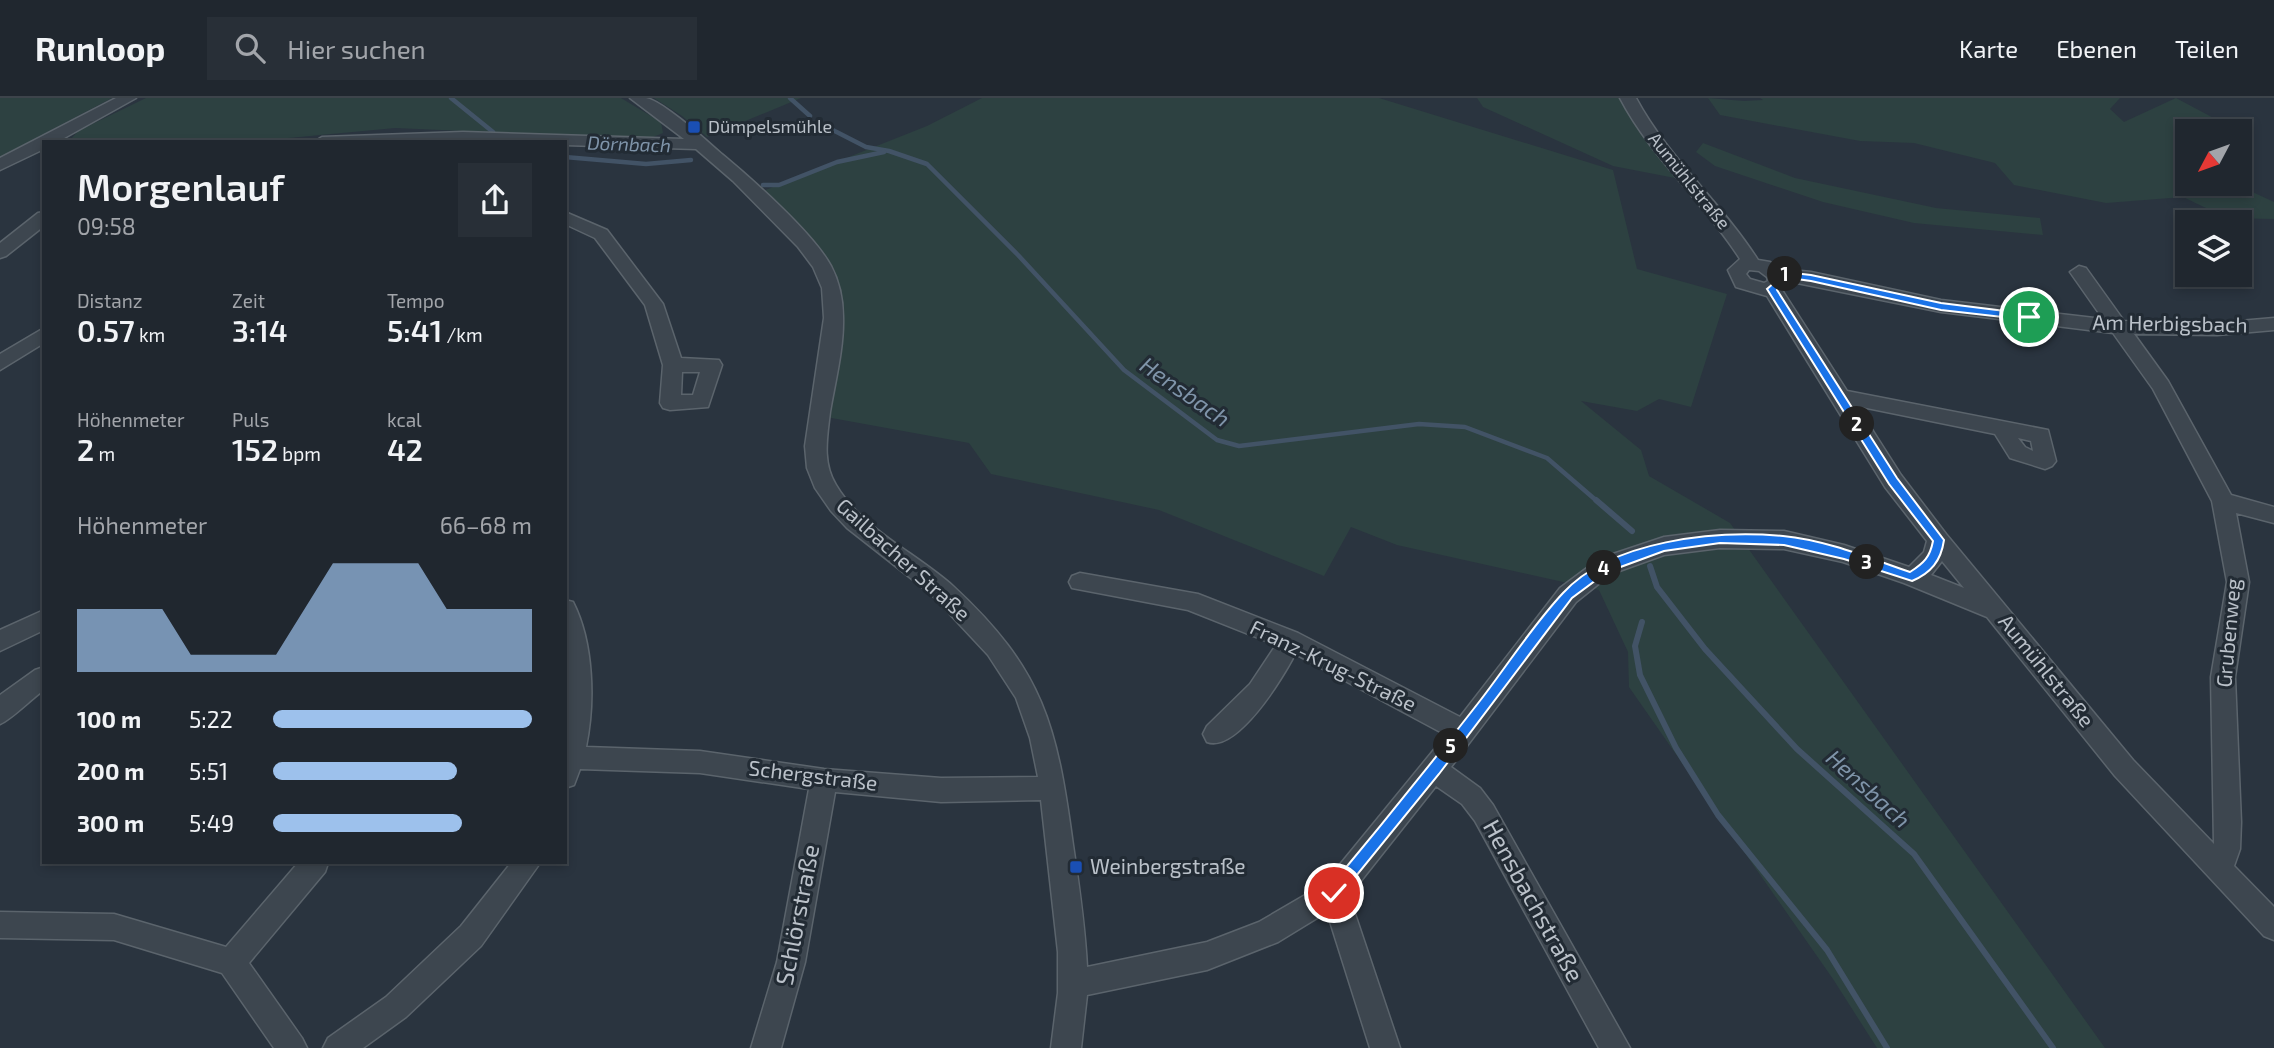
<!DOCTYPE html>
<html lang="de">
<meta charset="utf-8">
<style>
:root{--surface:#20272f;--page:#282f37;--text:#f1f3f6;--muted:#a2a5aa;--line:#3d444b;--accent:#9dc1ec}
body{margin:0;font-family:"Exo 2",sans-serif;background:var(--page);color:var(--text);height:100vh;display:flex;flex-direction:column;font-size:26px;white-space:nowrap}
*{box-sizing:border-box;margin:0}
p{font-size:23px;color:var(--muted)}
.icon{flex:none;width:38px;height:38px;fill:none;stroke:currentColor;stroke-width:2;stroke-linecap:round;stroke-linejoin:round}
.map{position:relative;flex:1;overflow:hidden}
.panel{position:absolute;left:42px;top:42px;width:525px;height:724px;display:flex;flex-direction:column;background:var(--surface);border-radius:0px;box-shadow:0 4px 10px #0003,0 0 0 2px var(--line)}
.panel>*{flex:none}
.needle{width:46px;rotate:229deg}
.tools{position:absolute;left:2175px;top:21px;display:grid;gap:14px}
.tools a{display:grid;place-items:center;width:77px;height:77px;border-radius:0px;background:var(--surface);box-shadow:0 4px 10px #0003,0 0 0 2px var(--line);font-size:35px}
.pin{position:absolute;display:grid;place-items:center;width:60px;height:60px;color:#fff;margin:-30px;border:4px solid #fff;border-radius:50%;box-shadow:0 2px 7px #0007}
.km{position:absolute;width:35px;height:35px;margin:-18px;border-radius:50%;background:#222;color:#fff;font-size:19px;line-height:35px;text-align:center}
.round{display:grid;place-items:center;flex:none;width:74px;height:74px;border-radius:0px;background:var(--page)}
.headline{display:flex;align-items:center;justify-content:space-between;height:119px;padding:0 35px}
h1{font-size:38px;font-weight:600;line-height:52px}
.stats{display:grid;grid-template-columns:repeat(3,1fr);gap:10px;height:119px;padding:7px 35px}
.stats div{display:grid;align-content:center}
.stats b{font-size:30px;font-weight:600}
.stats small{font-size:19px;font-weight:400}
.stats p{font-size:19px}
.chart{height:196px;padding:14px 35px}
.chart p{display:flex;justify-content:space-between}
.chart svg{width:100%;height:126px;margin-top:7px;fill:var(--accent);opacity:.7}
ul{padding:0 35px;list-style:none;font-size:23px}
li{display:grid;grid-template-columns:112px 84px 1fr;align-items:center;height:52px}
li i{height:18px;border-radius:9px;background:var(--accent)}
header{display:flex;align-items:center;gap:42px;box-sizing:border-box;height:98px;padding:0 35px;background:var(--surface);border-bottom:2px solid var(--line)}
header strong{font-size:33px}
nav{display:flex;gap:38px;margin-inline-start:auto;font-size:24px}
.search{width:490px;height:63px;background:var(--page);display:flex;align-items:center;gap:18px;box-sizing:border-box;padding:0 24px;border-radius:0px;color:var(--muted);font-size:26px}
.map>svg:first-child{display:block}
.green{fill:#2d4141}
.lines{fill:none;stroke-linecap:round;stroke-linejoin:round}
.stream-far1{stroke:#425366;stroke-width:4.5}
.stream{stroke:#425366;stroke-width:6}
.minor-casing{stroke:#5b646c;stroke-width:3}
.minor{fill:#3d464f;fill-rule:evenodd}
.route{fill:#1a73e8;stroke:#fff;stroke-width:2}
.transit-dot{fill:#1a4fb4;stroke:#222b34;stroke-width:2.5}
.labels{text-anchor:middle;stroke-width:6;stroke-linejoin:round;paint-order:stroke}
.far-poi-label{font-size:18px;fill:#bac1c9;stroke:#222b34;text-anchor:start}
.far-street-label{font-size:18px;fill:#bac1c9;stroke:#222b34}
.far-water-label{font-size:19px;font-style:italic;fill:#7f94a9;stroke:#222b34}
.street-label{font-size:21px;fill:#bac1c9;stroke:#222b34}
.poi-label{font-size:21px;fill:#bac1c9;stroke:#222b34;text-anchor:start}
.water-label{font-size:23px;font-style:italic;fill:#7f94a9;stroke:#222b34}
.near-street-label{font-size:24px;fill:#bac1c9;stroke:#222b34}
</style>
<header>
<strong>Runloop</strong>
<div class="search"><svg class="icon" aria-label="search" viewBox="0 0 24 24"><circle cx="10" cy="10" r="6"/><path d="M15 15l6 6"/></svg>Hier suchen</div>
<nav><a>Karte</a><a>Ebenen</a><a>Teilen</a></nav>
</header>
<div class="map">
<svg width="2274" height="950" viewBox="0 0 2274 950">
<rect width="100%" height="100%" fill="#2a343f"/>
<g class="green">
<path d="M0,0H112L0,59Z"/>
<path d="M146,0H621L661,24L663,35L648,41L395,30L246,44H76L71,41L78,33Z"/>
<path d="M654,0H801L707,39L682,18Z"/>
<path d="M982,0H1379L1613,72L1637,171L1727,196L1691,309L1659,301L1637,313L1581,303L1641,352L1649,378L1730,425L2105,950H1877L1833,881L1629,589L1628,554L1599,492L1397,447L1351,429L1324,478L1159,412L991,376L969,345L826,319L842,221L833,171L802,133L763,93L927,28Z"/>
<path d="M1477,0H1622L1675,80L1613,68L1483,9Z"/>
<path d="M1708,0L1744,3L1763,2L1760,0H2120L2110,11L2124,24L2176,0L2238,33H2188V86H2235L2274,104V121L2227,120L2183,99L2106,105L2014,87L1995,65L1914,45L1860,43L1720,17Z"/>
<path d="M1703,45L1795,80L1936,110L2040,120L2043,137L1914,125L1823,104L1715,68L1696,54Z"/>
</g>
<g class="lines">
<g class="stream-far1">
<path d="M451,0L493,34"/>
<path d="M790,0L810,18"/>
<path d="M821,26L866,49L889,53L927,66L1018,157L1124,272L1217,342L1239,348L1419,326L1465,329L1547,360L1598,404"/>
<path d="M565,59L646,66L691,62"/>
<path d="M763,87H779L837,64L884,54"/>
</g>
<g class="stream">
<path d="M1596,402L1632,433"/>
<path d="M1650,468L1657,489L1705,551L1797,651L1914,756L2053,950"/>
<path d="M1642,524L1635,548L1640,577L1676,650L1718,717L1827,852L1887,950"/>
</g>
<g class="minor-casing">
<g id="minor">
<path d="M116,0H136L57,44H44V51L0,72V60Z"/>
<path d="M630,0C635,0 641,0 646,0C663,3 708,44 723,57C753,82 813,135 831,168C839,183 843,202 843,219C844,250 835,284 830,314C827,340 822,364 836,387C862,431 916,455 953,488C1044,572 1057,628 1073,747C1079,787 1085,828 1087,869L1207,844L1259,824L1324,786L1446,637L1295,556C1283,580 1237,655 1207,644L1203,636L1207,628L1250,586L1276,547L1188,512L1072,490L1069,484L1072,478L1080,475L1198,496L1298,535L1460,619L1560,490L1595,464L1610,457L1664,439L1720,432L1784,433L1844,447L1909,469L1924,454L1927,443L1885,389L1767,198L1736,189L1728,172L1740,161C1704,104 1652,61 1620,0H1636C1668,60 1721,104 1758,162L1770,164L1781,171L1811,174L1941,202L2103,221L2070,174L2079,168L2086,170L2124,223L2217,225L2274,220V232L2217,237L2134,236L2168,283L2231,397L2274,409V425L2236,415L2249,484L2235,579L2241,724L2240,751L2234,768L2274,809V842L2264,838L2115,678L1987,519L1904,485L1843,464L1784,451L1720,450L1664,457L1611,476L1576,504L1451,669L1480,690L1493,707L1630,950H1599L1475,723L1462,706L1436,688L1349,798L1400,950H1370L1327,814L1278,844L1207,872L1087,897L1081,950H1051L1058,895V854L1041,702L941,704L835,694L805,864L781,950H751L777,864L809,691L700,675L580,671L574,687L565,690V502L573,504C594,545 595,605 586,649L700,653L824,671L941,680L1038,679L1030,640L1016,600L988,557L931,496L847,430L831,413L815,390L807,370L805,348L824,220L822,190L813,169L798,149L733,83L696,51L565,47V44H314L322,39L463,34L684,41ZM1749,172L1759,173L1767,179L1768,183L1764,185L1750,181L1746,176ZM1787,183L1941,214L2113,235L2153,291L2212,403L2227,484L2211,579L2214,746L2133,662L1946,436L1901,377L1857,308L1995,336L2010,360L2045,371L2052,368L2056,363L2048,332L1847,293L1782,192ZM2018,340L2031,343L2033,353L2025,349ZM1942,463L1964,490L1931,477Z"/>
<path d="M44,114V128L6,158L0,160V145L38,115Z"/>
<path d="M565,114L607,132L663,206L681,260L719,262L722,267L708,309L670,312L663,310L660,305L663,267L645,207L595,140L565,126ZM682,274H700L693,297H681Z"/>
<path d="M44,230V245L0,272V256Z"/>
<path d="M44,512V532L0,553V532Z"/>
<path d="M44,569V592C31,601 12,621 0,626V597L35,572Z"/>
<path d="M298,765H328L325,774L249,865L302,940L307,950H274L222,875L114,842L0,840V814L114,816L226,849Z"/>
<path d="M511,765H540L481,848L406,919L363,950H323L328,940L386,899L461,828Z"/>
</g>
</g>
<use href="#minor" class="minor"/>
</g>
<path class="route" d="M1776,173L1811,177L1941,205L2029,216L2034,219L2029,222L1941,212L1811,183L1782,179L1783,186L1777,192L1897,380L1944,442C1941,463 1931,475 1912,483L1844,461L1784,447L1720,445L1664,453L1607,474L1572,500L1439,676L1339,799H1329V790C1380,729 1430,667 1479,604C1507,568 1532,528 1563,495C1612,442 1715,432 1783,438C1826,442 1869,460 1910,474C1924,465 1930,459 1933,443L1889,386L1767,191L1774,185L1772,176Z"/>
<g class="transit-dot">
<rect x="687" y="22" width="14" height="14" rx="3.5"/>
<rect x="1069" y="762" width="14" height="14" rx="3.5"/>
</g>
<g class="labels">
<g class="far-poi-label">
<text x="708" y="35">Dümpelsmühle</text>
</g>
<g class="far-street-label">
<text transform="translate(1689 83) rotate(51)" y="6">Aumühlstraße</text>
</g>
<g class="far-water-label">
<text transform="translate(629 46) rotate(2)" y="7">Dörnbach</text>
</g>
<g class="street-label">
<text transform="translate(2170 226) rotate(1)" y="7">Am Herbigsbach</text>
<text transform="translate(903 462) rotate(42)" y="7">Gailbacher Straße</text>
<text transform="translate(2229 535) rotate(-85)" y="7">Grubenweg</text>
<text transform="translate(1333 568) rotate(26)" y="7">Franz-Krug-Straße</text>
<text transform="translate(2046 573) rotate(51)" y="7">Aumühlstraße</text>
<text transform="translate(813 678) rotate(7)" y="7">Schergstraße</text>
</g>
<g class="poi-label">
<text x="1090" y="776">Weinbergstraße</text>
</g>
<g class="water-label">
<text transform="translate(1185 294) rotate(35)" y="8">Hensbach</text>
<text transform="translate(1868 691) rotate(42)" y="8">Hensbach</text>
</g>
<g class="near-street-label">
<text transform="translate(1533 803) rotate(61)" y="8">Hensbachstraße</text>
<text transform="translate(798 817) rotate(-79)" y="8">Schlörstraße</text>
</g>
</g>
</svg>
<div class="tools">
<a><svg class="needle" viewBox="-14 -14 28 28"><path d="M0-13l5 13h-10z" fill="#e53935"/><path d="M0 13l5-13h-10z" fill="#a2a5aa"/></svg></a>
<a><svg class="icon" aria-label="layers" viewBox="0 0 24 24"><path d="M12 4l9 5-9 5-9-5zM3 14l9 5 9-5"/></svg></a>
</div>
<div class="pin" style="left:2029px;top:219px;background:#1e9e55"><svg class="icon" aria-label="arrive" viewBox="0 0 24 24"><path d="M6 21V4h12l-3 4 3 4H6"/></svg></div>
<div class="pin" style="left:1334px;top:795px;background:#d93025"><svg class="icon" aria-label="check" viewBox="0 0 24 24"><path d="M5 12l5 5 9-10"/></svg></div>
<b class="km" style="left:1785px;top:176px">1</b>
<b class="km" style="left:1857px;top:326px">2</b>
<b class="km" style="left:1867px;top:464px">3</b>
<b class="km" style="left:1604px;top:470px">4</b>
<b class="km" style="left:1451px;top:648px">5</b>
<section class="panel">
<div class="headline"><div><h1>Morgenlauf</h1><p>09:58</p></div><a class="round"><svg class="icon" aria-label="share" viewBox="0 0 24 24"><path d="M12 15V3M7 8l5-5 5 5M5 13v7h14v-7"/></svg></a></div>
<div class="stats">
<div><p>Distanz</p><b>0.57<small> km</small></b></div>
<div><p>Zeit</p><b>3:14</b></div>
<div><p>Tempo</p><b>5:41<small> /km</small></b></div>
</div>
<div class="stats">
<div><p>Höhenmeter</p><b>2<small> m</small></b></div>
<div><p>Puls</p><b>152<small> bpm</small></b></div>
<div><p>kcal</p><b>42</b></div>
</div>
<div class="chart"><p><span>Höhenmeter</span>66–68 m</p>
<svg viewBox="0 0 160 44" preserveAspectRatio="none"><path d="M0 44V22L10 22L20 22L30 22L40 38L50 38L60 38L70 38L80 22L90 6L100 6L110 6L120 6L130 22L140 22L150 22L160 22V44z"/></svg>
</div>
<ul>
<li><b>100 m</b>5:22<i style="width:100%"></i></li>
<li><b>200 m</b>5:51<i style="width:71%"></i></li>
<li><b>300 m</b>5:49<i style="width:73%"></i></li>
</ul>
</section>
</div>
